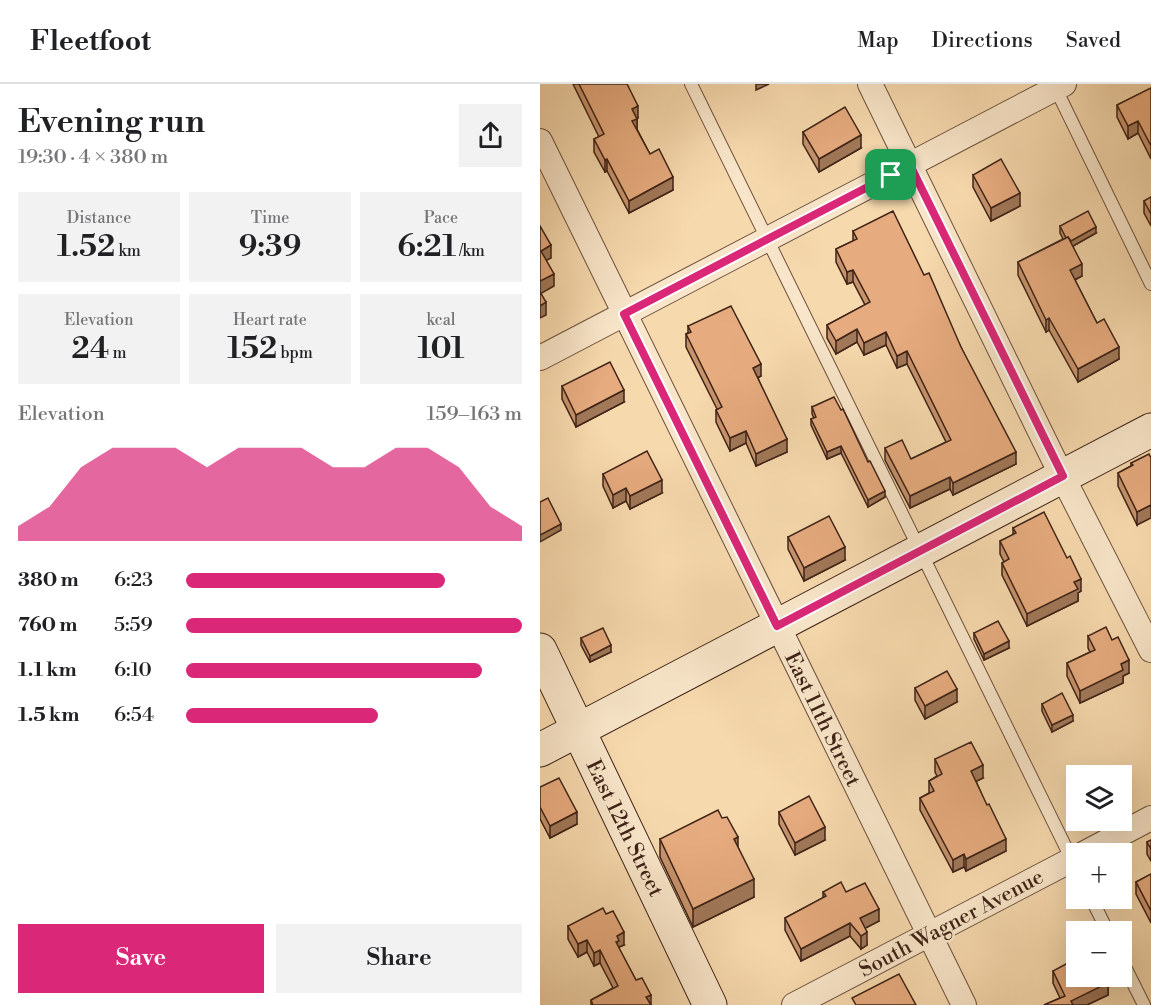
<!DOCTYPE html>
<meta charset="utf-8">
<style>
:root{--surface:#fff;--page:#f2f2f2;--text:#202124;--muted:#757577;--line:#e0e0e0;--accent:#db2777}
body{margin:0;font-family:"Libre Bodoni",serif;background:var(--page);color:var(--text);height:100vh;display:flex;flex-direction:column;font-size:22px;white-space:nowrap}
*{box-sizing:border-box;margin:0}
p{font-size:20px;color:var(--muted)}
.icon{flex:none;width:33px;height:33px;fill:none;stroke:currentColor;stroke-width:2;stroke-linecap:round;stroke-linejoin:round}
.map{position:relative;flex:1;overflow:hidden}
.side{display:flex;flex-direction:column;background:var(--surface);width:540px}
.side>*{flex:none}
.tools{position:absolute;left:526px;top:681px;display:grid;gap:12px}
.tools a{display:grid;place-items:center;width:66px;height:66px;border-radius:0px;background:var(--surface);box-shadow:0 6px 24px #0002;font-size:30px}
.pin{position:absolute;display:grid;place-items:center;width:51px;height:51px;color:#fff;margin:-26px;border-radius:12px;box-shadow:0 3px 9px #0006}
.round{display:grid;place-items:center;flex:none;width:63px;height:63px;border-radius:0px;background:var(--page)}
.headline{display:flex;align-items:center;justify-content:space-between;height:102px;padding:0 18px}
h1{font-size:33px;font-weight:600;line-height:45px}
.figures{display:grid;grid-template-columns:repeat(3,1fr);gap:9px;height:102px;padding:6px 18px}
.figures div{display:grid;align-content:center;border-radius:0px;background:var(--page);text-align:center}
.figures b{font-size:30px;font-weight:600}
.figures small{font-size:16px;font-weight:400}
.figures p{font-size:16px}
.chart{height:168px;padding:12px 18px}
.chart p{display:flex;justify-content:space-between}
.chart svg{width:100%;height:108px;margin-top:6px;fill:var(--accent);opacity:.7}
.primary-button{display:flex;gap:12px;margin-top:auto;padding:12px 18px}
.primary-button a{flex:1;height:69px;border-radius:0px;background:var(--accent);color:#fff;font-size:24px;font-weight:600;line-height:69px;text-align:center}
.primary-button a+a{background:var(--page);color:var(--text)}
ul{padding:0 18px;list-style:none;font-size:20px}
li{display:grid;grid-template-columns:96px 72px 1fr;align-items:center;height:45px}
li i{height:15px;border-radius:8px;background:var(--accent)}
header{display:flex;align-items:center;gap:36px;box-sizing:border-box;height:84px;padding:0 30px;background:var(--surface);border-bottom:2px solid var(--line)}
header strong{font-size:28px}
nav{display:flex;gap:33px;margin-inline-start:auto;font-size:21px}
main{display:flex;flex:1;min-height:0}
.map>svg:first-child{display:block}
.lines{fill:none;stroke-linecap:round;stroke-linejoin:round}
.lane-casing{stroke:#6c503c;stroke-width:14}
.street-casing{stroke:#6c503c;stroke-width:26}
.secondary-casing{stroke:#3e2216;stroke-width:35}
.lane{stroke:#f9e6ca;stroke-width:12}
.street{stroke:#f9e6ca;stroke-width:24}
.secondary{stroke:#f9e6ca;stroke-width:33}
.wall{fill:#c6936c;stroke:#3e2216;stroke-width:1.5}
.shaded-wall{fill:#a17858;stroke:#3e2216;stroke-width:1.5}
.building{fill:#e6ab7e;stroke:#3e2216;stroke-width:1.5}
.route-casing{stroke:#fff;stroke-width:12}
.route{stroke:#db2777;stroke-width:8}
.labels{text-anchor:middle;stroke-width:5;stroke-linejoin:round;paint-order:stroke}
.street-label{font-size:21px;fill:#3e2216;stroke:#f9e6ca}
</style>
<header>
<strong>Fleetfoot</strong>
<nav><a>Map</a><a>Directions</a><a>Saved</a></nav>
</header>
<main>
<section class="side">
<div class="headline"><div><h1>Evening run</h1><p>19:30 · 4 × 380 m</p></div><a class="round"><svg class="icon" aria-label="share" viewBox="0 0 24 24"><path d="M12 15V3M7 8l5-5 5 5M5 13v7h14v-7"/></svg></a></div>
<div class="figures">
<div><p>Distance</p><b>1.52<small> km</small></b></div>
<div><p>Time</p><b>9:39</b></div>
<div><p>Pace</p><b>6:21<small> /km</small></b></div>
</div>
<div class="figures">
<div><p>Elevation</p><b>24<small> m</small></b></div>
<div><p>Heart rate</p><b>152<small> bpm</small></b></div>
<div><p>kcal</p><b>101</b></div>
</div>
<div class="chart"><p><span>Elevation</span>159–163 m</p>
<svg viewBox="0 0 160 44" preserveAspectRatio="none"><path d="M0 44V38L10 30L20 14L30 6L40 6L50 6L60 14L70 6L80 6L90 6L100 14L110 14L120 6L130 6L140 14L150 30L160 38V44z"/></svg>
</div>
<ul>
<li><b>380 m</b>6:23<i style="width:77%"></i></li>
<li><b>760 m</b>5:59<i style="width:100%"></i></li>
<li><b>1.1 km</b>6:10<i style="width:88%"></i></li>
<li><b>1.5 km</b>6:54<i style="width:57%"></i></li>
</ul>
<div class="primary-button"><a>Save</a><a>Share</a></div>
</section>
<div class="map">
<svg width="611" height="921" viewBox="0 0 611 921">
<rect width="100%" height="100%" fill="#f6d9ad"/>
<filter id="stains"><feTurbulence type="fractalNoise" baseFrequency=".00333" numOctaves="4"/><feColorMatrix values="0 0 0 0 .2 0 0 0 0 .09 0 0 0 0 .02 0 0 0 .5 -.17"/></filter>
<radialGradient id="worn" r=".72"><stop offset=".6" stop-color="#630" stop-opacity="0"/><stop offset="1" stop-color="#630" stop-opacity=".3"/></radialGradient>
<g class="lines">
<g class="lane-casing">
<g id="lane">
<path d="M151,0L534,780"/>
<path d="M514,1L611,200"/>
<path d="M551,814L568,848"/>
<path d="M582,877L604,921"/>
</g>
</g>
<g class="street-casing">
<g id="street">
<path d="M330,0L513,374L611,566"/>
<path d="M0,57L424,921"/>
<path d="M0,274L524,0"/>
<path d="M543,770L611,734"/>
<path d="M254,921L537,773"/>
</g>
</g>
<g class="secondary-casing">
<g id="secondary">
<path d="M0,566L170,921"/>
<path d="M0,666L611,346"/>
</g>
</g>
<use href="#lane" class="lane"/>
<use href="#street" class="street"/>
<use href="#secondary" class="secondary"/>
</g>
<g class="wall">
<path d="M33,0H87L98,34L97,35V45L110,70L133,106L89,129L67,87L65,88L54,68V55L59,53Z"/>
<path d="M611,4V75L598,49L588,55L577,33V21Z"/>
<path d="M263,48L321,64L279,88L263,60Z"/>
<path d="M433,91L480,122L451,137L433,103Z"/>
<path d="M611,113V142L604,129V117Z"/>
<path d="M520,142L556,149L533,162L542,192L535,196L557,239L579,275L538,298L509,246L506,248L478,191V178L523,155L520,149Z"/>
<path d="M313,147L384,191L421,263L476,380L413,411L410,405L370,424L345,376V364L371,375L406,358L367,280L357,284L346,261L324,271L317,258L296,270L287,254V241L325,221L313,198L307,200L296,178V165L313,157Z"/>
<path d="M148,242L221,292L218,294L247,368L216,382L206,359L190,367L176,338V326L177,325L146,263V250L148,249Z"/>
<path d="M22,302L84,318L36,343L22,315Z"/>
<path d="M272,323L345,413L328,423L301,369L287,375L271,341V335L274,334L272,330Z"/>
<path d="M611,374L597,441L578,402V389L591,382V379Z"/>
<path d="M63,390L122,409L90,425L86,417L73,424L63,402Z"/>
<path d="M473,444L541,507L538,509V517L487,542L462,491V479L464,478L460,470V457L473,451Z"/>
<path d="M248,453L305,476L264,497L248,465Z"/>
<path d="M434,549L469,564L444,576L434,555Z"/>
<path d="M548,552L589,589L583,592V599L540,619L527,592V579L550,568L548,564Z"/>
<path d="M41,554L71,568L50,578L41,561Z"/>
<path d="M375,604L417,618L385,635L375,616Z"/>
<path d="M502,620L533,637L512,648L502,627Z"/>
<path d="M395,675L443,694L436,697L466,767L426,787L424,783L413,788L380,726V714L389,709V697L397,692L395,688Z"/>
<path d="M0,703L37,740L10,754L0,735Z"/>
<path d="M239,728L285,756L255,771L239,740Z"/>
<path d="M120,755L198,763L214,813L153,843L120,773Z"/>
<path d="M611,756V777L607,770V758Z"/>
<path d="M611,790V839L596,810V798Z"/>
<path d="M283,808H306L339,837L325,844L327,861L321,865L310,852L261,877L245,846V834L283,814Z"/>
<path d="M28,842L84,861L79,863V865L96,896L111,921H51V916L73,904L60,879L54,882L47,868L38,873L28,855Z"/>
<path d="M513,887L581,892V896L568,903V911L547,921H504L520,914L513,899Z"/>
</g>
<g class="shaded-wall">
<path d="M216,0H229L216,6Z"/>
<path d="M98,22V34L97,35V47L92,50V25Z"/>
<path d="M598,37V49L588,55V42Z"/>
<path d="M321,51V64L279,88V75Z"/>
<path d="M67,75V87L65,88V76Z"/>
<path d="M133,93V106L89,129V117Z"/>
<path d="M480,109V122L451,137V124Z"/>
<path d="M556,143V149L528,165V158Z"/>
<path d="M11,161V174L1,179V167Z"/>
<path d="M542,180V192L530,198V186Z"/>
<path d="M313,186V198L307,200V188Z"/>
<path d="M14,190V202L0,210V197Z"/>
<path d="M6,218V231L0,234V222Z"/>
<path d="M509,234V246L506,248V236Z"/>
<path d="M317,245V258L296,270V257Z"/>
<path d="M346,248V261L324,271V259Z"/>
<path d="M579,263V275L538,298V285Z"/>
<path d="M367,267V280L357,284V272Z"/>
<path d="M221,280V292L213,296V284Z"/>
<path d="M84,306V318L36,343V331Z"/>
<path d="M206,347V359L190,367V354Z"/>
<path d="M247,355V368L216,382V370Z"/>
<path d="M301,362V369L287,375V368Z"/>
<path d="M476,368V380L413,411V399Z"/>
<path d="M410,393V405L370,424V412Z"/>
<path d="M122,396V409L90,425V412Z"/>
<path d="M86,404V417L73,424V411Z"/>
<path d="M345,407V413L328,423V416Z"/>
<path d="M611,421V434L597,441V428Z"/>
<path d="M21,440V446L0,458V451Z"/>
<path d="M305,463V476L264,497V484Z"/>
<path d="M541,495V507L538,509V517L487,542V530L534,498Z"/>
<path d="M469,557V564L444,576V570Z"/>
<path d="M71,561V568L50,578V572Z"/>
<path d="M589,576V589L583,592V599L540,619V607L581,580Z"/>
<path d="M417,605V618L385,635V622Z"/>
<path d="M533,631V637L512,648V641Z"/>
<path d="M443,681V694L431,700V687Z"/>
<path d="M37,728V740L10,754V742Z"/>
<path d="M285,743V756L255,771V759Z"/>
<path d="M198,753V771L194,755Z"/>
<path d="M466,755V767L426,787V775Z"/>
<path d="M424,770V783L413,788V776Z"/>
<path d="M214,795V813L153,843V825Z"/>
<path d="M339,825V837L320,847V834Z"/>
<path d="M310,839V852L261,877V865Z"/>
<path d="M84,848V861L79,863V869L76,871L77,852Z"/>
<path d="M327,848V861L321,865V852Z"/>
<path d="M47,856V868L38,873V860Z"/>
<path d="M60,866V879L54,882V869Z"/>
<path d="M565,892H581V896L568,903V911L547,921H531V917Z"/>
<path d="M111,911V921L106,913Z"/>
</g>
<g class="building">
<path d="M39,0H87L98,22L92,25L97,35L92,37L110,70L119,65L133,93L89,117L67,75L65,76L54,55L64,50Z"/>
<path d="M611,4V62L598,37L588,42L577,21Z"/>
<path d="M305,23L321,51L279,75L263,48Z"/>
<path d="M461,75L480,109L451,124L433,91Z"/>
<path d="M611,113V130L604,117Z"/>
<path d="M353,127L384,191L389,189L421,263L476,368L413,399L410,393L370,412L345,364L362,356L371,375L411,356L367,267L357,272L346,248L324,259L317,245L296,257L287,241L330,218L313,186L307,188L296,165L317,155L313,147Z"/>
<path d="M548,127L556,143L531,157L528,153L526,154L520,142Z"/>
<path d="M0,142L11,161L1,167L14,190L0,197Z"/>
<path d="M528,153L542,180L530,186L557,239L564,235L579,263L538,285L509,234L506,236L478,178Z"/>
<path d="M0,208L6,218L0,222Z"/>
<path d="M191,222L221,280L213,284L247,355L216,370L206,347L190,354L176,326L182,323L146,250L151,248L148,242Z"/>
<path d="M70,278L84,306L36,331L22,302Z"/>
<path d="M294,313L301,326L303,325L328,378L330,377L345,407L328,416L301,362L287,368L271,335L276,333L272,323Z"/>
<path d="M107,367L122,396L90,412L86,404L73,411L63,390Z"/>
<path d="M609,370L611,374V421L597,428L578,389L593,381L591,379Z"/>
<path d="M8,414L21,440L0,451V418Z"/>
<path d="M504,428L527,474L530,472L541,495L534,498L538,505L487,530L462,479L469,475L460,457L476,449L473,444Z"/>
<path d="M289,432L305,463L264,484L248,453Z"/>
<path d="M458,537L469,557L444,570L434,549Z"/>
<path d="M566,543L572,556L578,553L589,576L581,580L583,586L540,607L527,579L555,566L548,552Z"/>
<path d="M63,544L71,561L50,572L41,554Z"/>
<path d="M407,587L417,605L385,622L375,604Z"/>
<path d="M522,609L533,631L512,641L502,620Z"/>
<path d="M431,658L443,681L431,687L447,721L449,720L466,755L426,775L424,770L413,776L380,714L394,707L389,697L402,690L395,675Z"/>
<path d="M19,694L37,728L10,742L0,723V703Z"/>
<path d="M269,712L285,743L255,759L239,728Z"/>
<path d="M178,726L182,734L187,733L198,753L194,755L214,795L153,825L120,755Z"/>
<path d="M611,756V765L607,758Z"/>
<path d="M611,790V827L596,798Z"/>
<path d="M301,798L306,808L325,799L339,825L320,834L327,848L321,852L310,839L261,865L245,834L286,812L283,808Z"/>
<path d="M63,824L66,830L73,827L84,848L77,852L79,857L76,858L96,896L102,894L111,911L106,913L111,921H53L51,916L78,902L60,866L54,869L47,856L38,860L28,842Z"/>
<path d="M537,874V892H565L568,899L531,917L533,921H504L525,912L513,887Z"/>
<path d="M359,890L376,921H316L312,914Z"/>
</g>
<g class="lines">
<g class="route-casing">
<path id="route" d="M370,81L523,392L237,542L84,230Z"/>
</g>
<use href="#route" class="route"/>
</g>
<g class="labels">
<g class="street-label">
<text transform="translate(283 635) rotate(64)" y="7">East 11th Street</text>
<text transform="translate(85 744) rotate(64)" y="7">East 12th Street</text>
<text transform="translate(411 839) rotate(-28)" y="7">South Wagner Avenue</text>
</g>
</g>
<rect width="100%" height="100%" filter="url(#stains)"/>
<rect width="100%" height="100%" fill="url(#worn)"/>
</svg>
<div class="tools">
<a><svg class="icon" aria-label="layers" viewBox="0 0 24 24"><path d="M12 4l9 5-9 5-9-5zM3 14l9 5 9-5"/></svg></a>
<a>+</a>
<a>−</a>
</div>
<div class="pin" style="left:351px;top:91px;background:#1e9e55"><svg class="icon" aria-label="arrive" viewBox="0 0 24 24"><path d="M6 21V4h12l-3 4 3 4H6"/></svg></div>
</div>
</main>
